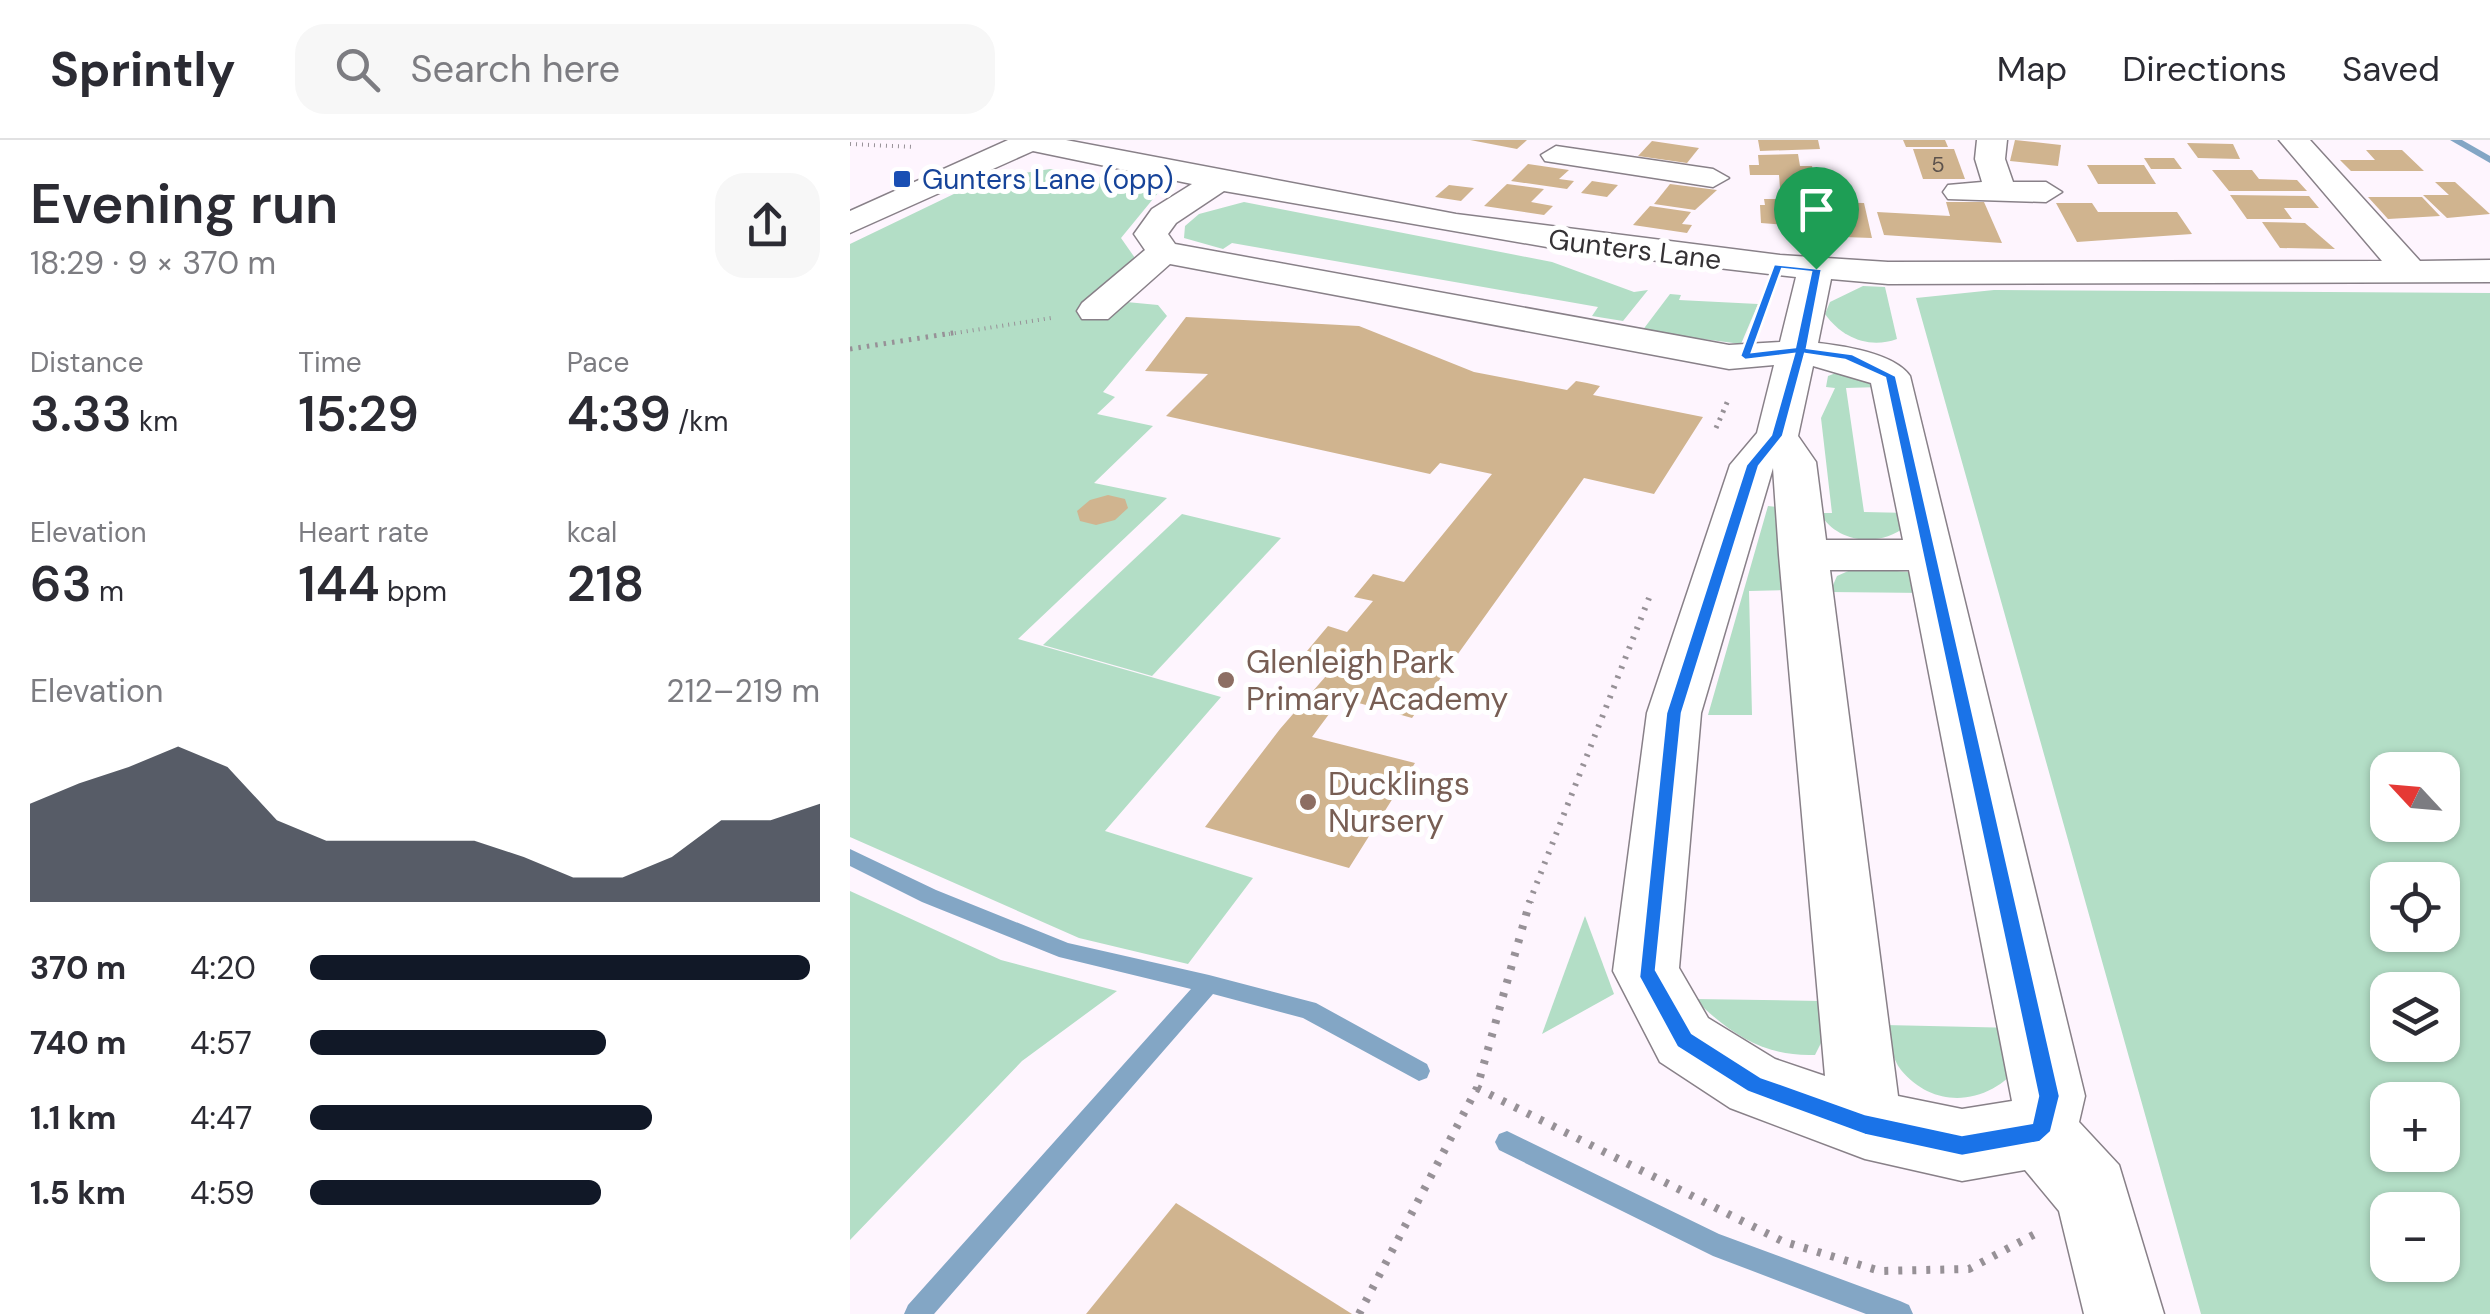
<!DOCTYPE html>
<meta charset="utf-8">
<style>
:root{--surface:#fff;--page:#f7f7f7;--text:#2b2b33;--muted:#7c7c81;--line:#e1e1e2;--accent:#111827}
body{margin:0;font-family:"DM Sans",sans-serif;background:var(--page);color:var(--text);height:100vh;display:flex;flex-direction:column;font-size:38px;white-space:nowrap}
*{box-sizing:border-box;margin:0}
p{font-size:32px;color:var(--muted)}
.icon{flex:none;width:55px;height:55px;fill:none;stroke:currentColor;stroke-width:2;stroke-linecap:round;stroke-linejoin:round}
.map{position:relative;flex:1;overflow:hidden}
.panel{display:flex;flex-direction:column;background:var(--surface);width:850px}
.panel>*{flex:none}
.needle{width:65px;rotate:296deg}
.tools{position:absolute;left:1520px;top:612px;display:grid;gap:20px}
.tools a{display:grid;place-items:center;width:90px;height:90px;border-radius:20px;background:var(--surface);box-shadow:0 2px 8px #0004;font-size:50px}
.pin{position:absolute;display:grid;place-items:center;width:85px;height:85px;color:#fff;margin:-102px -42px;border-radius:50% 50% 50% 0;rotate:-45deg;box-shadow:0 0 10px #0007}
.pin .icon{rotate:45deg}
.round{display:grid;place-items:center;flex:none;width:105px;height:105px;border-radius:30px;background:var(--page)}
.headline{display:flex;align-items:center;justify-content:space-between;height:170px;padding:0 30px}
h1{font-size:55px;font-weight:600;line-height:75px}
.stats{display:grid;grid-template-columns:repeat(3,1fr);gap:15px;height:170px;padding:10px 30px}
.stats div{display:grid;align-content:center}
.stats b{font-size:50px;font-weight:600}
.stats small{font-size:28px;font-weight:400}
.stats p{font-size:28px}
.chart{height:280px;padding:20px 30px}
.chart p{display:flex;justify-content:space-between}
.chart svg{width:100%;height:180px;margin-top:10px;fill:var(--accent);opacity:.7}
ul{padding:0 30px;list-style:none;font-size:32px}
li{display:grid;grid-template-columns:160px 120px 1fr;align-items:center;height:75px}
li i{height:25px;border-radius:12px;background:var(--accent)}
header{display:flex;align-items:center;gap:60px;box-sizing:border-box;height:140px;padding:0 50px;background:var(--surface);border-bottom:2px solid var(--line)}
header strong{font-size:48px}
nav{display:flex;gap:55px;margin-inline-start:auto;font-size:35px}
.search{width:700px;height:90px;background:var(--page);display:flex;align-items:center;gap:25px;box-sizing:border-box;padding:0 35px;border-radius:30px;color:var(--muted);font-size:38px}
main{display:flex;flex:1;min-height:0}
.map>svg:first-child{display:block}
.green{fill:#b3dec6;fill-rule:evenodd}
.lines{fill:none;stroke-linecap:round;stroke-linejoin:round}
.stream{fill:#83a6c5;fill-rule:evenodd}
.building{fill:#d0b48f}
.minor-casing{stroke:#888088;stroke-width:3}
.path-far3{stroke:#979197;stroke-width:4;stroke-dasharray:1 5;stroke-linecap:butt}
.path-far2{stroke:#979197;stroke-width:5;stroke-dasharray:2.5 6;stroke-linecap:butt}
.path-far1{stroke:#979197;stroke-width:6;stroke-dasharray:2.5 8;stroke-linecap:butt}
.path{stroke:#979197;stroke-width:8;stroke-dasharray:4 10;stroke-linecap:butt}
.minor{fill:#fff;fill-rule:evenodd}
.route{fill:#1a73e8;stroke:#fff;stroke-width:2.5;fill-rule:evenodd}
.transit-dot{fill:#1a4fb4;stroke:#fff;stroke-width:4}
.education-dot{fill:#8d6e63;stroke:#fff;stroke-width:4}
.labels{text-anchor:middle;stroke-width:10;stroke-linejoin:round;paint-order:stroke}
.far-number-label{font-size:22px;fill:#5c524c}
.far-transit-label{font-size:28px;fill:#164399;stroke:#fff;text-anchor:start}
.far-street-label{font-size:28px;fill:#353235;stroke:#fff}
.education-label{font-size:32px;fill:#785e54;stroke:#fff;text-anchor:start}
</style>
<header>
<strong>Sprintly</strong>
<div class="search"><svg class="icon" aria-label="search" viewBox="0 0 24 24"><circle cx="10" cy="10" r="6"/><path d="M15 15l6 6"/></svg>Search here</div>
<nav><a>Map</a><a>Directions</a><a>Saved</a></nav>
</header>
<main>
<section class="panel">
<div class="headline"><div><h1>Evening run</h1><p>18:29 · 9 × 370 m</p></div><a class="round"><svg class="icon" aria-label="share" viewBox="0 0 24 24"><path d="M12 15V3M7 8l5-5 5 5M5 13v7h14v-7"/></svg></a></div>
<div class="stats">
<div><p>Distance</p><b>3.33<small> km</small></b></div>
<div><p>Time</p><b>15:29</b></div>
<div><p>Pace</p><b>4:39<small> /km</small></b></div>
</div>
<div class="stats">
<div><p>Elevation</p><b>63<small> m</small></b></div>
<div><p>Heart rate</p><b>144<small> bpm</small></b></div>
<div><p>kcal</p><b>218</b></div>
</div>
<div class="chart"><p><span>Elevation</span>212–219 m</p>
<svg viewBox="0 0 160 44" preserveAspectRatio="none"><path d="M0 44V20L10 15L20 11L30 6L40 11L50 24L60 29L70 29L80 29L90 29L100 33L110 38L120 38L130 33L140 24L150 24L160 20V44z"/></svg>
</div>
<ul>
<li><b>370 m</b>4:20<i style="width:98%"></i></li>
<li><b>740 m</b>4:57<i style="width:58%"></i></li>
<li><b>1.1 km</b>4:47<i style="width:67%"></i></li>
<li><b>1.5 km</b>4:59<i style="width:57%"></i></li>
</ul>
</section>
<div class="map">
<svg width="1640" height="1174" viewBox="0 0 1640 1174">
<rect width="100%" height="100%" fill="#fef5fe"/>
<g class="green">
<path d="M200,29L312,48L271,98L285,118L245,159L308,165L317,176L253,252L265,257L247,274L303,286L244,343L317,358L168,499L371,557L255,691L403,738L338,824L229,798L0,697V104L135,39Z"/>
<path d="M394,62L702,122L784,152L798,150L773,181L742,176L748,167L382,103L373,109L334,98L335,86L349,74Z"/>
<path d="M1013,146L1035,147L1047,199C1019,209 992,198 975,174L980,162Z"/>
<path d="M1144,150L1640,153V1174H1351L1066,158ZM1538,630H1592V685H1538ZM1538,740H1592V795H1538ZM1538,850H1592V905H1538ZM1538,960H1592V1015H1538ZM1538,1070H1592V1125H1538Z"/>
<path d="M820,154L831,155L829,160L908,164L891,204L792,191Z"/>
<path d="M999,228L1030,247L996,248L1014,372L1059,373L1056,386C1030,408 986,403 970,373H982L971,278L985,248L976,247L978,236Z"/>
<path d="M918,366L927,367L936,450L899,451L902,575H858Z"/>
<path d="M332,374L431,398L302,536L193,505Z"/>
<path d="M1005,428L1061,432L1075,453L980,452L987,436Z"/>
<path d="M0,751L151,820L267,851L172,921L0,1100Z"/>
<path d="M735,776L764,854L692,894Z"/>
<path d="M844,859L970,861L972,901L965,915C913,917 880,893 844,859Z"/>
<path d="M1035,885L1168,888L1172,923C1142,963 1087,973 1051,930C1042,919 1039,899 1035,885Z"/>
</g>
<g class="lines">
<g class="stream">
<path d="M1600,0H1612L1640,16V23Z"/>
<path d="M0,709L86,750L218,803L359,835L466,863L577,924L580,931L577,938L569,941L453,878L363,854L84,1174H54L58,1165L341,849L209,817L72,762L0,726Z"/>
<path d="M657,991L869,1094L1050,1161L1059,1165L1063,1174H1016L863,1116L649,1010L645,1002L649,994Z"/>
</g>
</g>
<g class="building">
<path d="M620,0H677L667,9Z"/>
<path d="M908,0H968L970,9L910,11Z"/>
<path d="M1053,0H1095L1098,7H1056Z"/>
<path d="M1165,0L1211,5L1208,26L1160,21Z"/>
<path d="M802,1L849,8L837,23L788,16Z"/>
<path d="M1337,3L1383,4L1390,19L1348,18Z"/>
<path d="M1063,9H1104L1115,39H1073Z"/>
<path d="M1516,10H1552L1574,31H1501L1490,20H1525Z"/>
<path d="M948,14L950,26H962L964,35H956L959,48H930L929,35H900L899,25H909L908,15Z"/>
<path d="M1294,18H1324L1332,29H1301Z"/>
<path d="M678,24L719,30L709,39L724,41L717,49L661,41Z"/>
<path d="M1237,25H1294L1306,44H1248Z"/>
<path d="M1362,30H1402L1409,39L1447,40L1457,51H1379Z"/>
<path d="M742,41L768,45L757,57L731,53Z"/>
<path d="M1585,42H1605L1640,74L1597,78L1573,55H1599Z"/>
<path d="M657,44L694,49L681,62L703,66L694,75L634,66Z"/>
<path d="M820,44L867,50L845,70L804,64Z"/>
<path d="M599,45L624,48L611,61L585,57Z"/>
<path d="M1380,55L1459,56L1469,68H1434L1442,79H1397Z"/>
<path d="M1518,57H1572L1590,76L1538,79Z"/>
<path d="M914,59H938L939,65L955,66L958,87L911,83L910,65H915Z"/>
<path d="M963,62L1014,63L1022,98L994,97L991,81L965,80Z"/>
<path d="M1096,62H1134L1152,103L1034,95L1027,72L1100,76Z"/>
<path d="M1206,63H1242L1248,72H1327L1342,94L1227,102Z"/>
<path d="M800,66L841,72L832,84L842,85L837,93L783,85Z"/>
<path d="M1412,82L1455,83L1485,109L1430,108Z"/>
<path d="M336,177L509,186L624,232L717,250L726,241L737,243L750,246L743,255L853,277L804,354L734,338L562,578L491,558L462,597L565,623L499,728L355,687L430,589L489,521L457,511L478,486L497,492L523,461L504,457L523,434L554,442L642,334L590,323L580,334L316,276L358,234L295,231Z"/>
<path d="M258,355L275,359L278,368L265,380L246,385L230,381L227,371L240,360Z"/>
<path d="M326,1063L502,1174H236Z"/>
</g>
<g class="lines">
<g class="minor-casing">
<g id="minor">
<path d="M158,0H216L606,74L930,115L1038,122L1532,121L1429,0H1460L1570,121L1640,120V142L1038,144L981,139L968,203C994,206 1044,213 1060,236L1235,956L1229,982L1269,1025L1314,1174H1234L1209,1071L1175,1030L1112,1041L1015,1019L880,968L810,922L763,831L797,573L880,325L907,293L924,225L879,229L320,124L258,179H232L227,171L232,163L295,110L284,94L302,69L342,44L183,11L0,93V71ZM374,51L714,110L946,137L930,202L879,205L325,104L318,94L326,83ZM963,226L1021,243L1053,400H976L966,322L948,296ZM923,328L929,415L975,936L925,919L858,878L829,828L851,573ZM980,430H1059L1162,961L1112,969L1048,956Z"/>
<path d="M1127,0H1157L1155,19L1163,42H1196L1212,52L1196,62L1098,59L1093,52L1098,45L1132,42L1125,19Z"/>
<path d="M706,6L863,29L879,38L863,47L695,21L691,15Z"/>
</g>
</g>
<g class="path-far3">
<path d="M0,4L64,7"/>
<path d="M93,195L201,178"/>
</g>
<g class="path-far2">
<path d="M0,209L109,192"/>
<path d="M866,288L879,258"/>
</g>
<path class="path-far1" d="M679,763L799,458"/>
<g class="path">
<path d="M627,948L932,1101L1030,1131L1119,1129L1185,1094"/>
<path d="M509,1174L627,948L680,761"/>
</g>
<use href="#minor" class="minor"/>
</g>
<path class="route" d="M924,124L972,129L957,208L1002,214L1046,236L1210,956L1201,992L1190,1002L1112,1016L1015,995L898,952L827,907L789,837L816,573L896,325L921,295L944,214L895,220L890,216ZM932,129L961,132L945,207L902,212ZM955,214L995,220L1035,238L1188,956L1182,983L1112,995L1015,974L911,937L842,893L806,830L832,573L909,326L933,296Z"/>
<rect class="transit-dot" x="42" y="29" width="20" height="20" rx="5"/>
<g class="education-dot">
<circle cx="376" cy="540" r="10"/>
<circle cx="458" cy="662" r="10"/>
</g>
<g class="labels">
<g class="far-number-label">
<text x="1088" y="32">5</text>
</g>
<g class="far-transit-label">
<text x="72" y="49">Gunters Lane (opp)</text>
</g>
<g class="far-street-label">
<text transform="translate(785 109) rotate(7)" y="10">Gunters Lane</text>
</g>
<g class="education-label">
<text x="396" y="533">Glenleigh Park<tspan x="396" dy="37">Primary Academy</tspan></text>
<text x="478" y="655">Ducklings<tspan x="478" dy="37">Nursery</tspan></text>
</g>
</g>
</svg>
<div class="tools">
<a><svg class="needle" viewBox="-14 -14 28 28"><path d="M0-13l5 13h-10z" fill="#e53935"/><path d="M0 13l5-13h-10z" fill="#7c7c81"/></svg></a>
<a><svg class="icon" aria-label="locate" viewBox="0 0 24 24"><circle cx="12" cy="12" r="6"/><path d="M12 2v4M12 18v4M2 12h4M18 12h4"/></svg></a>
<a><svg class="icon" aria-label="layers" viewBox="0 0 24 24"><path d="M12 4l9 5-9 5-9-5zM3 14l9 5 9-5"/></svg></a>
<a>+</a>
<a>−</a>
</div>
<div class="pin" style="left:966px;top:129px;background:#1e9e55"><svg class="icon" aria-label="arrive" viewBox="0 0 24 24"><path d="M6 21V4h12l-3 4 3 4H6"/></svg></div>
</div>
</main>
